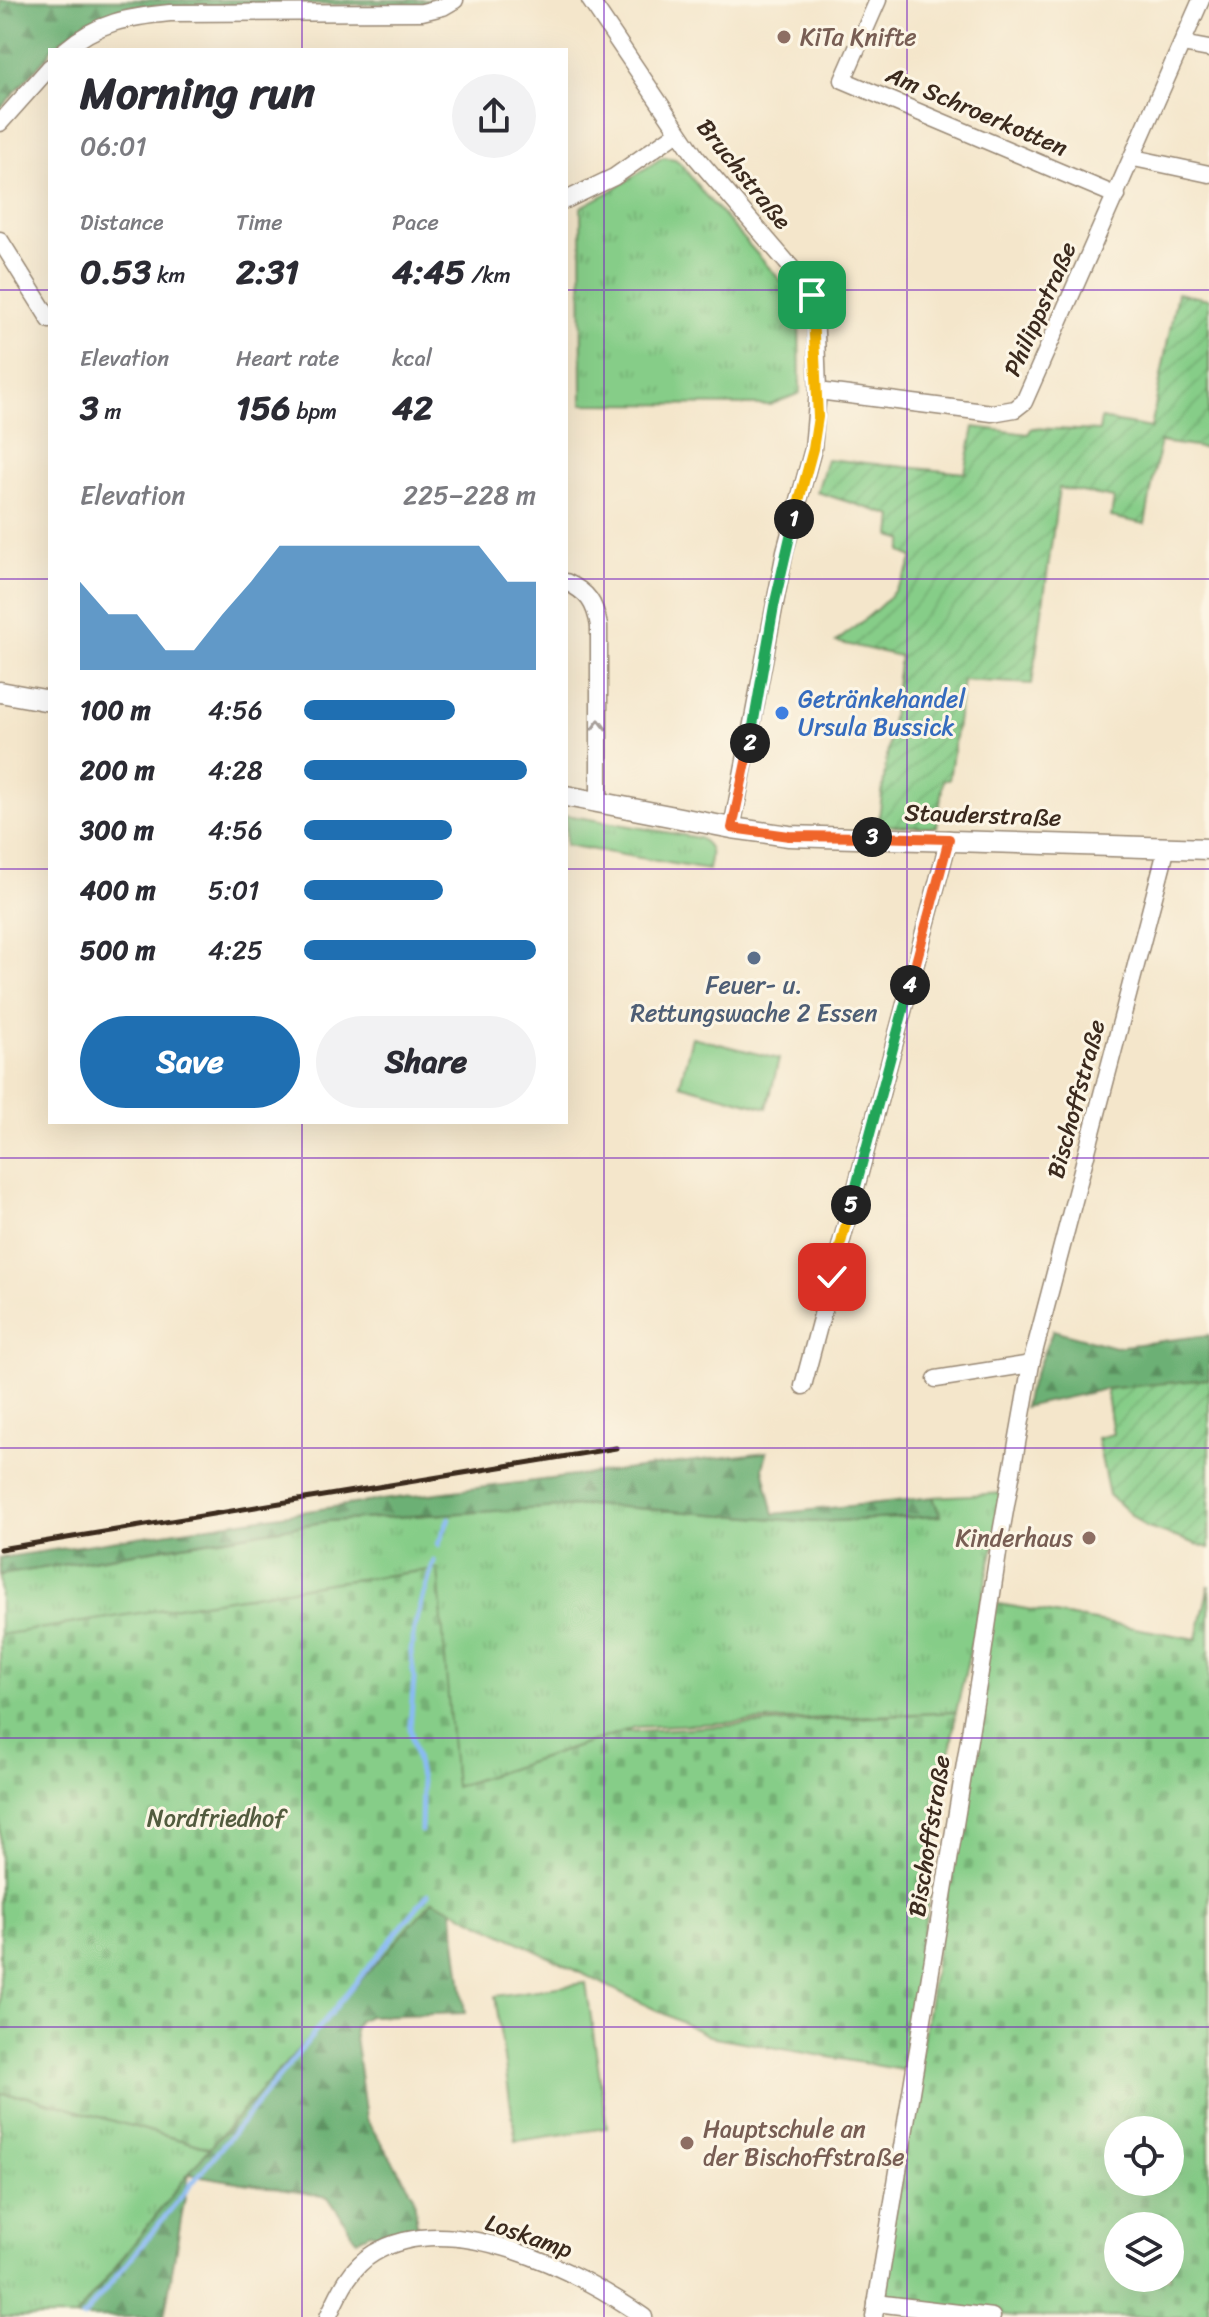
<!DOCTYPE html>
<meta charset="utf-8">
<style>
:root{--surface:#fff;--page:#f2f2f3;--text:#2b2b33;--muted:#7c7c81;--accent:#1f6fb2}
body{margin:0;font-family:Sriracha,sans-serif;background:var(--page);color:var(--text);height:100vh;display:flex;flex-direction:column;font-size:30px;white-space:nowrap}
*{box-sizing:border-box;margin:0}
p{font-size:26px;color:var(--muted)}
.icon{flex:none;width:44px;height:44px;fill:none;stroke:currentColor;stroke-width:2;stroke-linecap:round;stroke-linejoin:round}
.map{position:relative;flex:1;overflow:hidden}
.sheet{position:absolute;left:48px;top:48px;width:520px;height:1076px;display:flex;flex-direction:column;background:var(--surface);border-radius:0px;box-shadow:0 8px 32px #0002}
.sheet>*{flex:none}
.buttons{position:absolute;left:1104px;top:2116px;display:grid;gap:16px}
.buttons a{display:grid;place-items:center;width:80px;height:80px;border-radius:50%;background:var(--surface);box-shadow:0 8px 32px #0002;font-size:40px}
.pin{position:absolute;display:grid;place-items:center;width:68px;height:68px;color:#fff;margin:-34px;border-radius:16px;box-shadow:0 4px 12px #0006}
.km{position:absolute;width:40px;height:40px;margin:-20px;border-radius:50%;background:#222;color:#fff;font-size:22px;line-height:40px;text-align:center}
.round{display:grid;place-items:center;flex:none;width:84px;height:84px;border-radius:42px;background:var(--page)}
.overview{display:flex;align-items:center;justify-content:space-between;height:136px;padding:0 32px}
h1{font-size:44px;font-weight:700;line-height:60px}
.figures{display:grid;grid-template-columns:repeat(3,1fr);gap:12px;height:136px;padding:8px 32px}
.figures div{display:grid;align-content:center}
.figures b{font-size:34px;font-weight:700}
.figures small{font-size:22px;font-weight:400}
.figures p{font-size:22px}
.chart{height:224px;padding:16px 32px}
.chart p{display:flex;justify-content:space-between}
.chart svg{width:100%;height:144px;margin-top:8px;fill:var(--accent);opacity:.7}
.button{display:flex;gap:16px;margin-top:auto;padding:16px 32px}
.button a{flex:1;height:92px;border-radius:48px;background:var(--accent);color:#fff;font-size:32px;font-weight:700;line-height:92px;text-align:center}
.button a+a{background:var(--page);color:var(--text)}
ul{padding:0 32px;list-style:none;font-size:26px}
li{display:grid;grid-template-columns:128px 96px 1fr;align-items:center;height:60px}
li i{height:20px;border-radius:10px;background:var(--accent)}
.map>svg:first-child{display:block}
.grass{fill:url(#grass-tufts);stroke:#607c53;stroke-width:2}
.forest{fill:url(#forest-firs);stroke:#546d49;stroke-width:2}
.cemetery{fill:url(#cemetery-stones);stroke:#607c53;stroke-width:2;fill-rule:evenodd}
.garden{fill:url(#garden-furrows);stroke:#607c53;stroke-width:2}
.pitch{fill:#86cd88;stroke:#607c53;stroke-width:2}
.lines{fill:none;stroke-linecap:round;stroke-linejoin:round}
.stream{stroke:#89baf5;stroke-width:5}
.minor-casing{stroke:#988874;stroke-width:19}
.major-casing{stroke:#988874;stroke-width:23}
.minor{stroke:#fff;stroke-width:16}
.major{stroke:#fff;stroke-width:20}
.rail{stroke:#3b2a1e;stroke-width:5}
.oneway{stroke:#a79f9a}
.split-1-casing{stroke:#fff;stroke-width:16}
.split-2-casing{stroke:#fff;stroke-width:16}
.split-3-casing{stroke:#fff;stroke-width:16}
.split-4-casing{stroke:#fff;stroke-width:16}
.split-5-casing{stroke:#fff;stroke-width:16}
.split-6-casing{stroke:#fff;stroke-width:16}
.split-1{stroke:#f5b400;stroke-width:10}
.split-2{stroke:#22a559;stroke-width:10}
.split-3{stroke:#f0652b;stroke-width:10}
.split-4{stroke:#f0652b;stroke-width:10}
.split-5{stroke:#22a559;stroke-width:10}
.split-6{stroke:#f5b400;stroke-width:10}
.grid{fill:none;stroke:#7b2cbf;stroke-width:2;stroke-opacity:0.55}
.education-dot{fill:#8d6e63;stroke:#fcf5e5;stroke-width:3}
.shop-dot{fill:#3f7fe0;stroke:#fcf5e5;stroke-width:3}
.service-dot{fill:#5c6f8a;stroke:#fcf5e5;stroke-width:3}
.labels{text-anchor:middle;stroke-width:6;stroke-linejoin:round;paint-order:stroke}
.education-label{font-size:24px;fill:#785e54;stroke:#fcf5e5;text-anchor:start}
.street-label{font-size:24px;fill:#3b2a1e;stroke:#fcf5e5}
.shop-label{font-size:24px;fill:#366cbe;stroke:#fcf5e5;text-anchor:start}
.service-label{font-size:24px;fill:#4e5e75;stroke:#fcf5e5}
.park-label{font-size:24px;fill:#525b3e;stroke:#fcf5e5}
</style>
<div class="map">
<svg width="1209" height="2317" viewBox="0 0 1209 2317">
<defs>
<pattern id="grass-tufts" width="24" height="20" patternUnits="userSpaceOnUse" patternTransform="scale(2)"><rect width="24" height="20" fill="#86cd88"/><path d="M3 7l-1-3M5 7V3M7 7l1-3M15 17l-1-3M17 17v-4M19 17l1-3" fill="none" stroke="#75b075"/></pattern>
<pattern id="forest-firs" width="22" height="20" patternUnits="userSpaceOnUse" patternTransform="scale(2)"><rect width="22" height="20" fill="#6cb074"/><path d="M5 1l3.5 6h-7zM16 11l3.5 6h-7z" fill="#5a8f5f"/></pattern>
<pattern id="cemetery-stones" width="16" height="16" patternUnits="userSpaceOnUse" patternTransform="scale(2)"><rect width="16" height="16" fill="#86cd88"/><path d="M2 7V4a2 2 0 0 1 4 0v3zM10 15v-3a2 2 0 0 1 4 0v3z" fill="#75b075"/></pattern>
<pattern id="garden-furrows" width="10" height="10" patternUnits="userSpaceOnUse" patternTransform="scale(2)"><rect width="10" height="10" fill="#86cd88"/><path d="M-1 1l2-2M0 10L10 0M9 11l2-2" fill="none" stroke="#75b075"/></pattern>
</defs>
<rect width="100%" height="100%" fill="#fcf5e5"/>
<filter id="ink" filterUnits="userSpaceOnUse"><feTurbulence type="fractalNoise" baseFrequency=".0125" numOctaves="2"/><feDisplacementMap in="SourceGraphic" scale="16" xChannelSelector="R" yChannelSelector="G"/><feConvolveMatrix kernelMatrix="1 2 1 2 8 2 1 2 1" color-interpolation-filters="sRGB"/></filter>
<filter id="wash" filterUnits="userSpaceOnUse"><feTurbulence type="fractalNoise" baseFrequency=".006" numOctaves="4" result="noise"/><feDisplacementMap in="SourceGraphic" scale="32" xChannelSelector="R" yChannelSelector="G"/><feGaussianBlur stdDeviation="1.8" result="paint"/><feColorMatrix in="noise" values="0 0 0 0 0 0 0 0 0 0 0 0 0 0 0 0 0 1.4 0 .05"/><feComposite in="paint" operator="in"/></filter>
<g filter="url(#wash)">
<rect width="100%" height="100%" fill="#f4e6cb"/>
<g class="grass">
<path d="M663,157L675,159L680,163L704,194L796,298L799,312L800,393L770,405L582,404L581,207L608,193Z"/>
<path d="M566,815L699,838C714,848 711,854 708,870L566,845Z"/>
<path d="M1006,1493L956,1712L636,1727L454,1787L437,1569L336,1582L0,1635V1575L329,1521L595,1505L814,1522L940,1516L933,1497Z"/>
<path d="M0,2094L26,2096L209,2148L76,2317H0Z"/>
</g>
<g class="forest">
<path d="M0,0H438L422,4L127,6L86,22L50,50V53L0,109Z"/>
<path d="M1053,1330L1115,1347L1209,1335V1379L1106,1389L1024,1407L1027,1393Z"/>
<path d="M767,1452L763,1468L774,1514L933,1497L940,1516L814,1522L595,1505L329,1521L0,1575V1558L373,1501Z"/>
<path d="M433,1900L452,1908L465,2013L369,2016L358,2021L354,2029L366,2119L414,2195L417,2228L383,2236L370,2232L357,2240L328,2197L189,2174L164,2317H76L209,2148Z"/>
</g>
<g class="cemetery">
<path d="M438,1569L455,1787L622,1732L956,1712L903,2070L709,2036L433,1900L209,2148L26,2096L0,2094V1635L336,1582Z"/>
<path d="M1209,1585V2317H1015L881,2300L993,1603L1197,1639ZM1118,2130H1170V2182H1118ZM1118,2226H1170V2278H1118Z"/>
</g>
<g class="garden">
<path d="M1177,293L1209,299V449L1160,442L1145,524L1111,517L1114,498L1059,488L1032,684L963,680L949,780H943L937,827L878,825L900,656L836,642C867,617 901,596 913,557L901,552L904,540L891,536L893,516L817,492L827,459L965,473L974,427L1028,434L1032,428L1099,431L1101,419L1151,428Z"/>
<path d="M1209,1379V1548L1145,1527L1109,1495L1097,1438L1113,1434L1106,1389Z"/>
</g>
<g class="pitch">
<path d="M692,1037L779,1059L767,1108L680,1084Z"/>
<path d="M586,1983L607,2128L516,2141L495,1996Z"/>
</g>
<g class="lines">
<g class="stream">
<path d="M438,1545L449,1518"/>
<path d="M421,1831L422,1787L410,1727L414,1678L411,1652L414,1629L434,1561"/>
<path d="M83,2317L428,1894"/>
</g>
</g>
</g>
<g filter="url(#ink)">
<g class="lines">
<g class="minor-casing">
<g id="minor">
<path d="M590,0L696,157L801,279L812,295L815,304L818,391L813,449L785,551L732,828"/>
<path d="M878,0L843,80L1117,196"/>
<path d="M1182,44L1209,49"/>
<path d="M65,50C98,22 128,17 170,13L422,12L443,7L455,0"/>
<path d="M0,123L50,67"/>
<path d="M1134,158L1209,174"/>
<path d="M566,200L614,177L678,132"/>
<path d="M0,240L50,320"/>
<path d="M818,391L992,413L1015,409L1024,402L1201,0"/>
<path d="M566,582C588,592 595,603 599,626V803"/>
<path d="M936,1379L1031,1364"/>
<path d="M803,1386L949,839"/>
<path d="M876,2303L992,2317"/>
<path d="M328,2317C339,2293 350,2267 374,2253C452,2207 579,2271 644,2317"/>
<path d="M874,2317L983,1654L1001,1533L1031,1364L1167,847"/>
</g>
</g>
<g class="major-casing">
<g id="major">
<path d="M0,692L50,701"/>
<path d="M566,796L732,828L789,836L1209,849"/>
</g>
</g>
<use href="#minor" class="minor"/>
<use href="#major" class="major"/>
<path class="rail" d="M0,1549L616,1448"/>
</g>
<defs><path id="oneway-chevron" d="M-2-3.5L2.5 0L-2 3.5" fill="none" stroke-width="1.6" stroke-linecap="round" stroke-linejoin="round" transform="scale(2)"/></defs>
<use class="oneway" href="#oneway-chevron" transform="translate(599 725) rotate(-90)"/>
</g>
<g class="lines" filter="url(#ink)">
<g class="split-1-casing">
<path id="split-1" d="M794,519L813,449L818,417L812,295"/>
</g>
<g class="split-2-casing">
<path id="split-2" d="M750,743L774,606L794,519"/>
</g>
<g class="split-3-casing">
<path id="split-3" d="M750,743L732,828L789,836L872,837"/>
</g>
<g class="split-4-casing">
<path id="split-4" d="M872,837L949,839L910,985"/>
</g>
<g class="split-5-casing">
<path id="split-5" d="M851,1205L910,985"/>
</g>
<g class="split-6-casing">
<path id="split-6" d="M832,1277L851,1205"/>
</g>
<use href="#split-1" class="split-1"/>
<use href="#split-2" class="split-2"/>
<use href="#split-3" class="split-3"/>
<use href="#split-4" class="split-4"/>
<use href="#split-5" class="split-5"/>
<use href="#split-6" class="split-6"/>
</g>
<path class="grid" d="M302,0V50M604,0V2317M907,0V2317M0,290H50M566,290H1209M0,579H50M566,579H1209M0,869H50M566,869H1209M302,1122V2317M0,1158H1209M0,1448H1209M0,1738H1209M0,2027H1209"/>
<g class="education-dot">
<circle cx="784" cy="37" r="8"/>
<circle cx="1089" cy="1538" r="8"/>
<circle cx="687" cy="2143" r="8"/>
</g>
<circle class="shop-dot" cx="782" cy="713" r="8"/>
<circle class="service-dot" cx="754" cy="958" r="8"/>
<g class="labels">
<g class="education-label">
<text x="800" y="45">KiTa Knifte</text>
<text x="1073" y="1546" text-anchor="end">Kinderhaus</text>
<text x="703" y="2137">Hauptschule an<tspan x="703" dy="28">der Bischoffstraße</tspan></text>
</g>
<g class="street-label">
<text transform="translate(977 111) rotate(23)" y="8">Am Schroerkotten</text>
<text transform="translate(744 174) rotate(51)" y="8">Bruchstraße</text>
<text transform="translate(1040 309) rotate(-66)" y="8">Philippstraße</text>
<text transform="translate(983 815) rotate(2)" y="8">Stauderstraße</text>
<text transform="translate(1076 1099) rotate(-75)" y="8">Bischoffstraße</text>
<text transform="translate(929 1836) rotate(-81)" y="8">Bischoffstraße</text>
<text transform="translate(529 2236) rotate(19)" y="8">Loskamp</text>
</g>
<g class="shop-label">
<text x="798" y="707">Getränkehandel<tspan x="798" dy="28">Ursula Bussick</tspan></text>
</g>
<g class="service-label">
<text x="754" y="993">Feuer- u.<tspan x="754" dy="28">Rettungswache 2 Essen</tspan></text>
</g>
<g class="park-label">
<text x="216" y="1826">Nordfriedhof</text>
</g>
</g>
</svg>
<div class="buttons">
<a><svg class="icon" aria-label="locate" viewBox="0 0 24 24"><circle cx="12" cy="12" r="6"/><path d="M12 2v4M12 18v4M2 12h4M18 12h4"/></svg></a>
<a><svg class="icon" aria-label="layers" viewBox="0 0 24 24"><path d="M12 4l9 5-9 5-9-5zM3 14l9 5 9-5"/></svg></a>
</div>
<div class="pin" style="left:812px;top:295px;background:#1e9e55"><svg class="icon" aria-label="arrive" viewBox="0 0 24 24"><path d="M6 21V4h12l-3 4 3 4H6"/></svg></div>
<div class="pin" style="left:832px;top:1277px;background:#d93025"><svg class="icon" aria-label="check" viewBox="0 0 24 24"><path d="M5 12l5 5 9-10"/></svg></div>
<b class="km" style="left:794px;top:519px">1</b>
<b class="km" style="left:750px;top:743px">2</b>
<b class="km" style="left:872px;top:837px">3</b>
<b class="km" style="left:910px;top:985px">4</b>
<b class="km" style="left:851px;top:1205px">5</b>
<section class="sheet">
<div class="overview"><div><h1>Morning run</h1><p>06:01</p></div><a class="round"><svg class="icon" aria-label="share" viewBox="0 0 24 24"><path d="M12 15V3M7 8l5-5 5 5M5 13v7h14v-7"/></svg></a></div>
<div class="figures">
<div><p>Distance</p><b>0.53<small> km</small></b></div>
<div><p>Time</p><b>2:31</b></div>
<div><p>Pace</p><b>4:45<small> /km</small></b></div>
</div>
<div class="figures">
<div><p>Elevation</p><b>3<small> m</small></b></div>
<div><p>Heart rate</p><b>156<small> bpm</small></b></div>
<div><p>kcal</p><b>42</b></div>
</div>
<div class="chart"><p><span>Elevation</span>225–228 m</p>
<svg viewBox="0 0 160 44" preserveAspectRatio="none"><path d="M0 44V17L10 27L20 27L30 38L40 38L50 27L60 17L70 6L80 6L90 6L100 6L110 6L120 6L130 6L140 6L150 17L160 17V44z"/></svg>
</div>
<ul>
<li><b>100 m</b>4:56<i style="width:65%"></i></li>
<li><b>200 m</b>4:28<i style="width:96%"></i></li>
<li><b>300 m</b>4:56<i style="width:64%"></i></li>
<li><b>400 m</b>5:01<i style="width:60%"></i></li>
<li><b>500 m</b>4:25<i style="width:100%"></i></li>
</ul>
<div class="button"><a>Save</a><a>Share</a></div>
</section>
</div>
